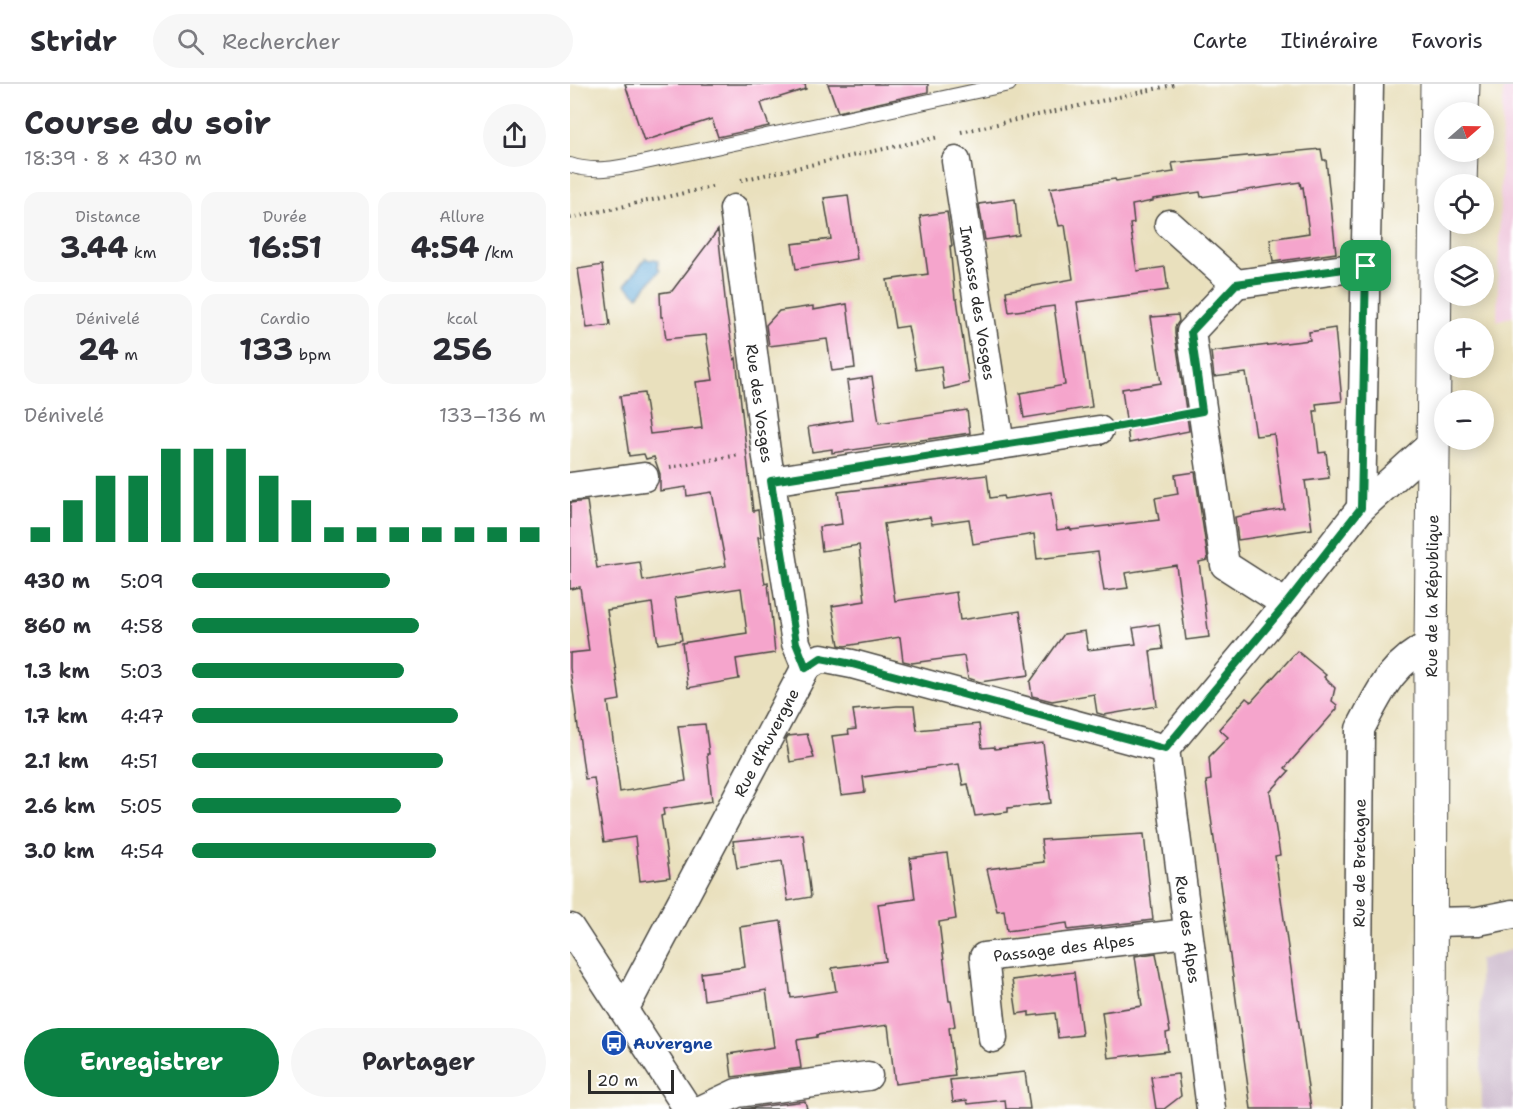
<!DOCTYPE html>
<html lang="fr">
<meta charset="utf-8">
<style>
:root{--surface:#fff;--page:#f7f7f7;--text:#2b2b33;--muted:#7c7c81;--line:#e1e1e2;--accent:#0b8043}
body{margin:0;font-family:"Shantell Sans",sans-serif;background:var(--page);color:var(--text);height:100vh;display:flex;flex-direction:column;font-size:22px;white-space:nowrap}
*{box-sizing:border-box;margin:0}
p{font-size:20px;color:var(--muted)}
.icon{flex:none;width:33px;height:33px;fill:none;stroke:currentColor;stroke-width:2;stroke-linecap:round;stroke-linejoin:round}
.map{position:relative;flex:1;overflow:hidden}
.sheet{display:flex;flex-direction:column;background:var(--surface);width:570px}
.sheet>*{flex:none}
.needle{width:39px;rotate:70deg}
.tools{position:absolute;left:864px;top:18px;display:grid;gap:12px}
.tools a{display:grid;place-items:center;width:60px;height:60px;border-radius:50%;background:var(--surface);box-shadow:0 3px 15px #0003;font-size:30px}
.scale{position:absolute;left:18px;bottom:15px;width:86px;box-sizing:border-box;padding-left:6px;border:3px solid #2b2b2b;border-top:0;font-size:16px;line-height:21px;white-space:nowrap;color:#2b2b2b;-webkit-text-stroke:4px #fff;paint-order:stroke}
.pin{position:absolute;display:grid;place-items:center;width:51px;height:51px;color:#fff;margin:-26px;border-radius:12px;box-shadow:0 3px 9px #0006}
.round{display:grid;place-items:center;flex:none;width:63px;height:63px;border-radius:32px;background:var(--page)}
.summary{display:flex;align-items:center;justify-content:space-between;height:102px;padding:0 24px}
h1{font-size:33px;font-weight:700;line-height:45px}
.metrics{display:grid;grid-template-columns:repeat(3,1fr);gap:9px;height:102px;padding:6px 24px}
.metrics div{display:grid;align-content:center;border-radius:15px;background:var(--page);text-align:center}
.metrics b{font-size:30px;font-weight:700}
.metrics small{font-size:16px;font-weight:400}
.metrics p{font-size:16px}
.chart{height:168px;padding:12px 24px}
.chart p{display:flex;justify-content:space-between}
.chart svg{width:100%;height:108px;margin-top:6px;stroke:var(--accent);stroke-width:6}
.action{display:flex;gap:12px;margin-top:auto;padding:12px 24px}
.action a{flex:1;height:69px;border-radius:36px;background:var(--accent);color:#fff;font-size:24px;font-weight:700;line-height:69px;text-align:center}
.action a+a{background:var(--page);color:var(--text)}
ul{padding:0 24px;list-style:none;font-size:20px}
li{display:grid;grid-template-columns:96px 72px 1fr;align-items:center;height:45px}
li i{height:15px;border-radius:8px;background:var(--accent)}
header{display:flex;align-items:center;gap:36px;box-sizing:border-box;height:84px;padding:0 30px;background:var(--surface);border-bottom:2px solid var(--line)}
header strong{font-size:28px}
nav{display:flex;gap:33px;margin-inline-start:auto;font-size:21px}
.search{width:420px;height:54px;background:var(--page);display:flex;align-items:center;gap:15px;box-sizing:border-box;padding:0 21px;border-radius:33px;color:var(--muted);font-size:22px}
main{display:flex;flex:1;min-height:0}
.map>svg:first-child{display:block}
.built{fill:#f2cfe1}
.industrial{fill:#cfbdcf}
.water{fill:#60a9d7;stroke:#466a81;stroke-width:1.5}
.building{fill:#f5a5cc}
.lines{fill:none;stroke-linecap:round;stroke-linejoin:round}
.service-casing{stroke:#484641;stroke-width:16}
.minor-casing{stroke:#484641;stroke-width:31}
.secondary-casing{stroke:#484641;stroke-width:35}
.path{stroke:#484641;stroke-width:4;stroke-dasharray:1.5 4.5;stroke-linecap:butt}
.service{stroke:#fff;stroke-width:14}
.minor{stroke:#fff;stroke-width:28}
.secondary{stroke:#fff;stroke-width:33}
.route-casing{stroke:#fff;stroke-width:12}
.route{stroke:#0b8043;stroke-width:8}
.labels{text-anchor:middle;stroke-width:4.5;stroke-linejoin:round;paint-order:stroke}
.street-label{font-size:16px;fill:#2b2b2b;stroke:#fff}
.transit-label{font-size:16px;font-weight:bold;fill:#164399;stroke:#fff;text-anchor:start}
</style>
<header>
<strong>Stridr</strong>
<div class="search"><svg class="icon" aria-label="search" viewBox="0 0 24 24"><circle cx="10" cy="10" r="6"/><path d="M15 15l6 6"/></svg>Rechercher</div>
<nav><a>Carte</a><a>Itinéraire</a><a>Favoris</a></nav>
</header>
<main>
<section class="sheet">
<div class="summary"><div><h1>Course du soir</h1><p>18:39 · 8 × 430 m</p></div><a class="round"><svg class="icon" aria-label="share" viewBox="0 0 24 24"><path d="M12 15V3M7 8l5-5 5 5M5 13v7h14v-7"/></svg></a></div>
<div class="metrics">
<div><p>Distance</p><b>3.44<small> km</small></b></div>
<div><p>Durée</p><b>16:51</b></div>
<div><p>Allure</p><b>4:54<small> /km</small></b></div>
</div>
<div class="metrics">
<div><p>Dénivelé</p><b>24<small> m</small></b></div>
<div><p>Cardio</p><b>133<small> bpm</small></b></div>
<div><p>kcal</p><b>256</b></div>
</div>
<div class="chart"><p><span>Dénivelé</span>133–136 m</p>
<svg viewBox="0 0 160 44" preserveAspectRatio="none"><path d="M5 44V38M15 44V27M25 44V17M35 44V17M45 44V6M55 44V6M65 44V6M75 44V17M85 44V27M95 44V38M105 44V38M115 44V38M125 44V38M135 44V38M145 44V38M155 44V38"/></svg>
</div>
<ul>
<li><b>430 m</b>5:09<i style="width:56%"></i></li>
<li><b>860 m</b>4:58<i style="width:64%"></i></li>
<li><b>1.3 km</b>5:03<i style="width:60%"></i></li>
<li><b>1.7 km</b>4:47<i style="width:75%"></i></li>
<li><b>2.1 km</b>4:51<i style="width:71%"></i></li>
<li><b>2.6 km</b>5:05<i style="width:59%"></i></li>
<li><b>3.0 km</b>4:54<i style="width:69%"></i></li>
</ul>
<div class="action"><a>Enregistrer</a><a>Partager</a></div>
</section>
<div class="map">
<svg width="943" height="1025" viewBox="0 0 943 1025">
<rect width="100%" height="100%" fill="#fff"/>
<filter id="ink" filterUnits="userSpaceOnUse"><feTurbulence type="fractalNoise" baseFrequency=".0167" numOctaves="2"/><feDisplacementMap in="SourceGraphic" scale="12" xChannelSelector="R" yChannelSelector="G"/><feConvolveMatrix kernelMatrix="1 2 1 2 8 2 1 2 1" color-interpolation-filters="sRGB"/></filter>
<filter id="wash" filterUnits="userSpaceOnUse"><feTurbulence type="fractalNoise" baseFrequency=".008" numOctaves="4" result="noise"/><feDisplacementMap in="SourceGraphic" scale="24" xChannelSelector="R" yChannelSelector="G"/><feGaussianBlur stdDeviation="1.35" result="paint"/><feColorMatrix in="noise" values="0 0 0 0 0 0 0 0 0 0 0 0 0 0 0 0 0 1.4 0 .05"/><feComposite in="paint" operator="in"/></filter>
<g filter="url(#wash)">
<rect width="100%" height="100%" fill="#e9e0bd"/>
<path class="built" d="M933,0H943V232L927,237Z"/>
<path class="industrial" d="M943,865V1025H912L909,876Z"/>
<path class="water" d="M76,174L79,176L85,175L88,177V184L90,186L68,212L55,201Z"/>
<g id="blocks">
<g class="building">
<path d="M55,0H235L236,5L191,19L199,42L148,53L142,35L74,57Z"/>
<path d="M258,0H358V8L268,28Z"/>
<path d="M751,65L753,76H756L766,169L703,178L700,155L739,149L733,103L731,104L730,98L631,113L630,108L583,115V117L562,121L564,139L560,140L567,187L595,183L598,206L507,218L522,323L454,334L450,309L495,301L484,222L439,228L436,207L503,195L495,141L489,142L480,104L545,95L546,97L604,88L602,79Z"/>
<path d="M278,111L287,175L226,185L222,160L261,155L254,114Z"/>
<path d="M445,115L449,151L415,156L409,120Z"/>
<path d="M377,128L382,162H380L385,215H387L399,299L374,305L371,282L346,286L338,242L325,244L317,196L358,190L350,132Z"/>
<path d="M148,146L156,224L164,276L166,274L183,427L188,426L191,453H188L195,500L198,499L205,569L166,575L169,595L118,604L112,559L177,549L171,504L105,514L112,556L88,560L82,519L37,526L50,616L38,618L50,708L116,697L108,642L135,640L139,670H137L142,717L93,725L94,731L91,732L100,793L70,797L65,753L34,758L24,694L15,695L0,584V569L19,567L10,503L0,505V419L17,417L27,484L70,478L73,497L156,482L142,408L117,412L116,403L90,407V390L84,373L76,375L74,370L59,372L50,312L74,309L80,350L132,344L126,298L143,296L136,251L96,255L93,233H91L90,209L102,207Z"/>
<path d="M32,181L40,241L17,244L8,185Z"/>
<path d="M277,220L285,284L262,287L257,255L199,262L196,241L209,227L243,222V226Z"/>
<path d="M608,231L609,237L605,243V250L619,347L559,359L552,305L591,299L581,233Z"/>
<path d="M765,244L772,317L746,320L747,327H744L749,369L756,368L759,394L735,397L742,445L668,456L665,433L714,425L704,350L686,352L676,289L644,293L641,268L740,256L739,248Z"/>
<path d="M302,293L309,339L397,326L400,349L262,369V365L242,368L238,343L282,336L277,297Z"/>
<path d="M625,388L638,476L629,478L639,553L616,556L606,481L555,489L558,504L534,507L528,468L467,475L464,450L403,460L399,435L362,440L360,433L314,440L325,517L386,508L390,536L450,527L459,591L410,598L398,594L394,572L342,579L333,577L330,553L275,562L269,561L262,522L295,517L289,461L252,467L249,443L272,440L268,408L417,391L420,414L433,412L434,415L481,408L487,446L500,444L501,446L589,436L585,414L608,410L605,391Z"/>
<path d="M589,540L593,565L580,567L587,622L534,631L527,629L524,610L482,617L462,612L460,598L494,550L515,547L518,566L566,560L563,544Z"/>
<path d="M727,567L756,591L754,593L765,604L762,617L767,621V625L715,684L719,687L700,708L710,771L705,772L741,1025H681L636,697L641,696L639,673L658,653L649,645L676,614L681,618Z"/>
<path d="M327,622H344L347,646L409,640L412,664L424,663L425,665L473,659L481,719L438,724V728L405,732L398,700L393,701L389,680L293,693L295,708L271,711L262,652L279,650L278,646L286,645L283,626Z"/>
<path d="M237,650L244,674L220,678L216,655L218,652Z"/>
<path d="M233,750L241,813L218,817L212,777L167,784L163,757Z"/>
<path d="M574,750L583,836L498,846L497,839L437,847L434,826L427,827L417,785L474,778L471,756Z"/>
<path d="M377,769L386,835L369,838L379,917H381L385,942L379,944L385,992L325,1000L318,941L247,951V953L227,956L231,984L162,993L159,970L204,963L196,906L134,916L131,889L175,883L170,843L211,837L221,914L266,907L262,884L316,877L308,820L345,815L340,774Z"/>
<path d="M586,869L600,948L596,949L598,967L538,974L532,928L572,922L565,872Z"/>
<path d="M504,888L512,951L488,954L485,929L459,932V928L447,930L442,896Z"/>
<path d="M455,988L460,1025H436L435,1016L398,1020L397,1016L383,1018L380,996Z"/>
<path d="M608,990L611,1012L594,1025H586L581,993Z"/>
<path d="M235,1017L237,1025H172Z"/>
</g>
</g>
</g>
<g filter="url(#ink)">
<use href="#blocks" fill-opacity="0" stroke="#484641" stroke-width="1.5"/>
<g class="lines">
<g class="service-casing">
<path id="service" d="M0,81C24,89 47,84 71,79L439,0"/>
</g>
<g class="minor-casing">
<g id="minor">
<path id="s1" d="M164,125L196,367L226,559L236,583"/>
<path d="M599,140L666,200L621,248L655,481L716,520"/>
<path d="M666,200L796,182"/>
<path d="M430,361L529,346"/>
<path d="M201,397L430,361L386,77"/>
<path d="M0,403L74,393"/>
<path d="M791,424L799,0"/>
<path id="s2" d="M595,665L641,1025"/>
<path d="M861,838L908,837L943,830"/>
<path d="M0,844L118,1025"/>
<path id="s3" d="M54,926L236,583L251,574L282,580L595,665L716,520L791,424L863,359"/>
<path id="s4" d="M423,954L414,873L618,849"/>
<path d="M133,1025L167,1009L298,992"/>
<path id="s5" d="M787,1025L790,645C810,608 820,580 861,560"/>
</g>
</g>
<g class="secondary-casing">
<g id="secondary">
<path d="M891,0H893L892,28"/>
<path d="M890,100L891,68"/>
<path id="s6" d="M860,1025L861,560L867,0"/>
</g>
</g>
<g class="path">
<path d="M391,48L607,0"/>
<path d="M171,96L369,53"/>
<path d="M0,134L146,102"/>
<path d="M556,341L605,332"/>
<path d="M100,383L169,371"/>
</g>
<use href="#service" class="service"/>
<use href="#minor" class="minor"/>
<use href="#secondary" class="secondary"/>
</g>
</g>
<g class="lines" filter="url(#ink)">
<g class="route-casing">
<path id="route" d="M796,182L791,424L716,520L595,665L282,580L251,574L236,584L226,559L201,397L529,346L632,327L621,248L666,200Z"/>
</g>
<use href="#route" class="route"/>
</g>
<defs>
<g id="bus-disc" transform="scale(1.35)"><circle r="9.5" fill="#1a4fb4" stroke="#fff"/><path d="M-5-6H5V4H4V6H2V4H-2V6H-4V4H-5ZM-3.5-4V0h7V-4ZM-3.5 1.2v1.5H-2V1.2ZM2 1.2v1.5H3.5V1.2Z" fill="#fff"/></g>
</defs>
<g fill-rule="evenodd">
<use href="#bus-disc" x="44" y="959"/>
</g>
<g class="labels">
<g class="street-label">
<text transform="translate(408 219) rotate(81)" y="6">Impasse des Vosges</text>
<text dy="6" stroke="none"><textPath href="#s1" startOffset="196">Rue des Vosges</textPath></text>
<text dy="6" stroke="none"><textPath href="#s6" startOffset="513">Rue de la République</textPath></text>
<text dy="6" stroke="none"><textPath href="#s3" startOffset="303">Rue d'Auvergne</textPath></text>
<text dy="6" stroke="none"><textPath href="#s5" startOffset="246">Rue de Bretagne</textPath></text>
<text dy="6" stroke="none"><textPath href="#s2" startOffset="182">Rue des Alpes</textPath></text>
<text dy="6" stroke="none"><textPath href="#s4" startOffset="162">Passage des Alpes</textPath></text>
</g>
<g class="transit-label">
<text x="63" y="965">Auvergne</text>
</g>
</g>
</svg>
<div class="tools">
<a><svg class="needle" viewBox="-14 -14 28 28"><path d="M0-13l5 13h-10z" fill="#e53935"/><path d="M0 13l5-13h-10z" fill="#7c7c81"/></svg></a>
<a><svg class="icon" aria-label="locate" viewBox="0 0 24 24"><circle cx="12" cy="12" r="6"/><path d="M12 2v4M12 18v4M2 12h4M18 12h4"/></svg></a>
<a><svg class="icon" aria-label="layers" viewBox="0 0 24 24"><path d="M12 4l9 5-9 5-9-5zM3 14l9 5 9-5"/></svg></a>
<a>+</a>
<a>−</a>
</div>
<div class="scale">20 m</div>
<div class="pin" style="left:796px;top:182px;background:#1e9e55"><svg class="icon" aria-label="arrive" viewBox="0 0 24 24"><path d="M6 21V4h12l-3 4 3 4H6"/></svg></div>
</div>
</main>
